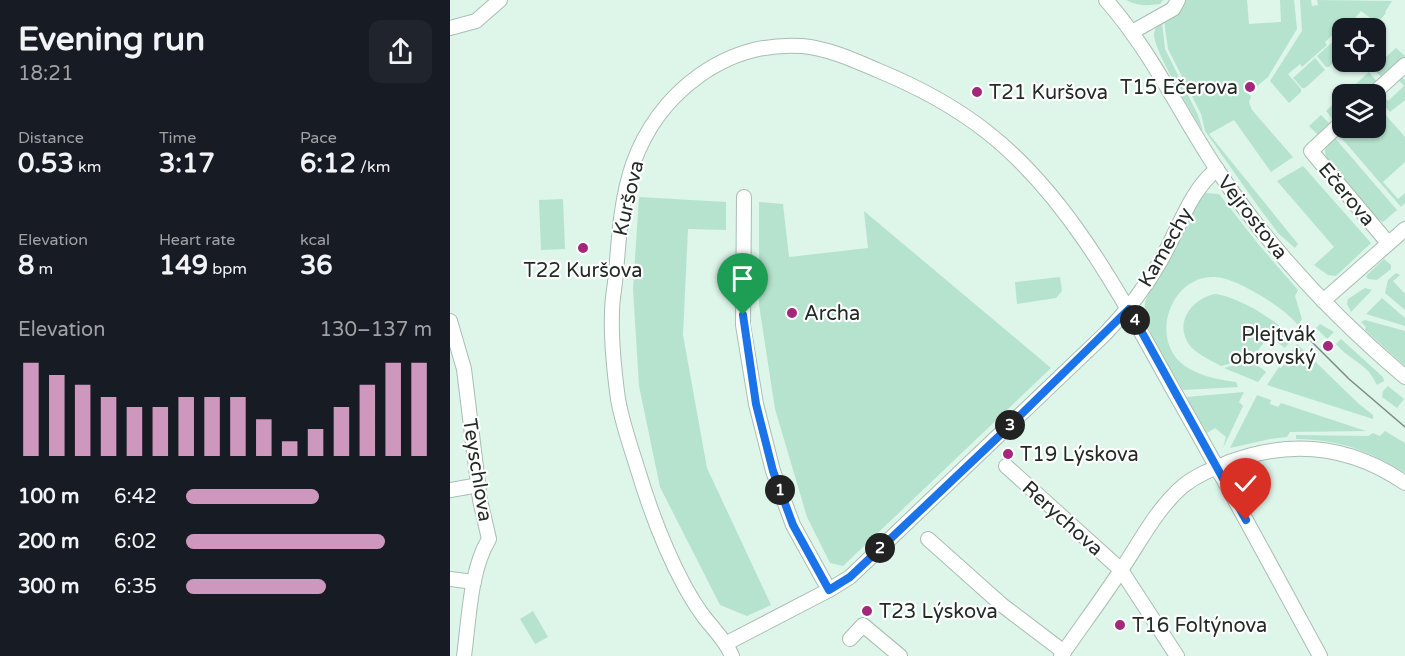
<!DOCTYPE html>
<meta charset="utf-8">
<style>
:root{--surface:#171b24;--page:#20242c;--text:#f1f3f6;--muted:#9ea1a6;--accent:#ce97be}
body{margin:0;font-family:"Varela Round",sans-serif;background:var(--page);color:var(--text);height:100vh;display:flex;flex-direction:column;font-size:22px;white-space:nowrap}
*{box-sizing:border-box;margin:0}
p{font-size:20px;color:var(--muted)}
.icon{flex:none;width:33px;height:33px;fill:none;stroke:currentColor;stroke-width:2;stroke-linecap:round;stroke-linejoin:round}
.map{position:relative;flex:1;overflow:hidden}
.sheet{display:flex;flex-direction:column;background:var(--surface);width:450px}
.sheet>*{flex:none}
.fabs{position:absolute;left:882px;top:18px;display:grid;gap:12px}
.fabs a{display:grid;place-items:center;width:54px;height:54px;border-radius:12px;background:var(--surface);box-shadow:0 2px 4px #0004;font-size:30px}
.pin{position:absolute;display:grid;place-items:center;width:51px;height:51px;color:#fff;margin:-62px -26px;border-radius:50% 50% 50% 0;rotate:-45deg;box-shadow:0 0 6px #0007}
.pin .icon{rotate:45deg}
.km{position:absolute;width:30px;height:30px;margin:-15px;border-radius:50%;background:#222;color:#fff;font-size:16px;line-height:30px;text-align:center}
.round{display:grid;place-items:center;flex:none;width:63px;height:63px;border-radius:12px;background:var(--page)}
.overview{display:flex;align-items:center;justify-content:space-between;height:102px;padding:0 18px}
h1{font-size:33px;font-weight:700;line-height:45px}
.stats{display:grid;grid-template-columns:repeat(3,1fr);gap:9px;height:102px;padding:6px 18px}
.stats div{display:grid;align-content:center}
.stats b{font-size:26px;font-weight:700}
.stats small{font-size:16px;font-weight:400}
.stats p{font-size:16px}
.chart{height:168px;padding:12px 18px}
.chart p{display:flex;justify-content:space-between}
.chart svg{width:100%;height:108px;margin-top:6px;stroke:var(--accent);stroke-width:6}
ul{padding:0 18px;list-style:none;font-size:20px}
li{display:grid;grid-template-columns:96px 72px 1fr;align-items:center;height:45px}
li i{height:15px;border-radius:8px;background:var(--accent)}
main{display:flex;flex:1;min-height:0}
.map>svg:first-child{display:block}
.green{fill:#b6e3ce}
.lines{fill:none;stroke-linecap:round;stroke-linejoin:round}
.minor-casing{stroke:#a8beb3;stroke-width:16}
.minor{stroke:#fff;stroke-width:14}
.tram{stroke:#7c8b84;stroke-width:1.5}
.route-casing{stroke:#fff;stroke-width:12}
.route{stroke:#1a73e8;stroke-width:8}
.poi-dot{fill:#a4277a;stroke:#fff;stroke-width:2}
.labels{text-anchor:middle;stroke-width:4.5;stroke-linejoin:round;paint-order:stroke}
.poi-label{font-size:20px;fill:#232b27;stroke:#fff;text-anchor:start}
.street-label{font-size:20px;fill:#232b27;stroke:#fff}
</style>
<main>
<section class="sheet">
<div class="overview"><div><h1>Evening run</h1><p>18:21</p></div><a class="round"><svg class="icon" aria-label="share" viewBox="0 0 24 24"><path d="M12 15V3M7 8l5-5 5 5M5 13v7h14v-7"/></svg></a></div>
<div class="stats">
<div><p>Distance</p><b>0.53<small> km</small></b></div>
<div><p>Time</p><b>3:17</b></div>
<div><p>Pace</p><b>6:12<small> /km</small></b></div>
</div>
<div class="stats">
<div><p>Elevation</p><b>8<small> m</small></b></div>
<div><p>Heart rate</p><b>149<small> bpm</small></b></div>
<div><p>kcal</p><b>36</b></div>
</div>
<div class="chart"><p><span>Elevation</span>130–137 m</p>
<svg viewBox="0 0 160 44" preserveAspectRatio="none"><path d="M5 44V6M15 44V11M25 44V15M35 44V20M45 44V24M55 44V24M65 44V20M75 44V20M85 44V20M95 44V29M105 44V38M115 44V33M125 44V24M135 44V15M145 44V6M155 44V6"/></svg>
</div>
<ul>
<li><b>100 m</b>6:42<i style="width:54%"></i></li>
<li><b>200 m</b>6:02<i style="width:81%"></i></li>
<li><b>300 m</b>6:35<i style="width:57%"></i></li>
</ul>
</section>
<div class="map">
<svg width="955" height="656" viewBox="0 0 955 656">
<rect width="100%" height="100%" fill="#def5ea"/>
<g class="green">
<path d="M676,0H713L710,4C698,6 687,6 676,0Z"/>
<path d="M733,0H797L799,24L831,22L830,0H844L847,29L818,77L806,87L800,81L794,87L801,97L799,102L802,110L843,157L821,172L784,120L759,134L848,244L845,248L829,234L810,209L755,131L751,114L718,49L714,20Z"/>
<path d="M850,0H861L862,6L868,5L867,0L942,1L935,12L936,13L927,23L911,11L900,24L905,28L914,17L924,25L922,28H892V36L887,31L875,42L877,45L852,67L850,64L838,74L851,89V92L839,103L820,81L852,31Z"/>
<path d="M712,21L715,49L748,115L753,131C743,115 702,48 704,33C705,28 708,25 712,21Z"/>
<path d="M889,36L892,40V54L879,67H876L867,56Z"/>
<path d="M946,48L955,56L933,79L923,68Z"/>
<path d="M865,58L875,70L855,88H852L843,78Z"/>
<path d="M919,72L928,83L915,94H904L899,90Z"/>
<path d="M951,76L955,80V100L940,112L927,98L931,95L938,101L954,86L948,79Z"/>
<path d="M892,96V115L885,122L876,111Z"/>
<path d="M926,104L955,137V162L933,182L948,199L955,193V203L951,207L888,134L893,129L900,135L908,128H926Z"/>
<path d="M871,115L881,125L869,136L859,126Z"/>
<path d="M884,137L947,210L933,222L924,217L876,162L875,149Z"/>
<path d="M853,166L921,243L886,276L878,275L864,265L884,247L827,181Z"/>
<path d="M755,193L769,194L809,245L848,290L845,296L852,319L848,325C837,312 823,303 808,294C795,287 780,278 765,277C723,275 700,333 730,362C744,375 769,380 786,382L788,387L733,390C720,367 682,318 699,293L696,291L751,195Z"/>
<path d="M189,197L276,202V230L238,229L233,335L257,468L321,605L297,616L270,605L210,487L189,386L183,289Z"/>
<path d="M113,199L115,249L91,250L89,200Z"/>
<path d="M309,202L333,204L339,257L418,248L414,211L601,368L393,566L380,563L357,517L325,409L309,305Z"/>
<path d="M934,259L941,265V269L927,280L918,279L916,276Z"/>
<path d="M946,273L950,275L943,281L955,294V310L935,293L938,280Z"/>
<path d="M610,277L612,291L606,298L567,304L565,282Z"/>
<path d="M915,288L922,290L901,312L897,304L898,299Z"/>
<path d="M765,294C786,296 830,321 842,339L835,348L819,336L802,358L771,366C762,361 749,355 742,348C722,326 740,299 765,294Z"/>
<path d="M932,298L955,318V326L916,314Z"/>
<path d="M915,320L955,331V366L915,330L916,327L911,322Z"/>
<path d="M870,324L884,332L877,339L866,328Z"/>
<path d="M891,339L933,377L934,381L927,385C924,380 921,373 916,369C906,360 895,355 886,344Z"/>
<path d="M847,344L909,404L923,415V419L817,385L829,367L831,368L835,363L834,361Z"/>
<path d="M801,360L816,372L808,382L774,368Z"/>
<path d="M938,386L954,399L947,408L932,397L933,391Z"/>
<path d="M794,392L789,402L793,406L773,448L776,437L765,428L757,433L736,397Z"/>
<path d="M807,395L821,400L820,404L828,407L831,403L916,431L840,432L837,437L820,439L780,448Z"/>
<path d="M935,431L955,443V473C917,450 891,440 846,439V435L918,436L923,433L930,436Z"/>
<path d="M83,611L98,637L85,644L70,619Z"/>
</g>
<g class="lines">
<g class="minor-casing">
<g id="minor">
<path d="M656,0C701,51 729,112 766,168C818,247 883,316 955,377"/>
<path d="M0,28L26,21L50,0"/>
<path d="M682,32L723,9L728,0"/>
<path d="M923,94L955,65"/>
<path d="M892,122L861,151L938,243"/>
<path d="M294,197L293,325L306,404L323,471L343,525L379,590"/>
<path d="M873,301L955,229"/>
<path d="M0,321L14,369L30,500L39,539C20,570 19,620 14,656"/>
<path d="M556,466L671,570L727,656"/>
<path d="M0,490L29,485"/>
<path d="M478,539L552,605L614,652"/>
<path d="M0,579L24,582"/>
<path d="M400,639L413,625L450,656"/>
<path d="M277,643L379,590L400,577L655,334C676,312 696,287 711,260C729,229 739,192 767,169"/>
<path d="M282,656C276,641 265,631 255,618C247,608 240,596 234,585C214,548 199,507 187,467C180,445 172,422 168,399C164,370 161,341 162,312C162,299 165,286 166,273C169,236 171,199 183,164C208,93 275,41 352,46C377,48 404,60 427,70C466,86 504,106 537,132C620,197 674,302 725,393C775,480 822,568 870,656"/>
<path d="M611,656C631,627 652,599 671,570C690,542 707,508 733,486C748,474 765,468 782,461C844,439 901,446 955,483"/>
</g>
</g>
<use href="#minor" class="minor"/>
<path class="tram" d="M859,339L899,379L955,427"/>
</g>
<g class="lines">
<g class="route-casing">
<path id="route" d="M293,315L306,404L323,471L343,525L379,590L400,577L547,438L679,309L796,520"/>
</g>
<use href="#route" class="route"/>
</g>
<g class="poi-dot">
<circle cx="800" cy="87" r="6"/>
<circle cx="527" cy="92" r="6"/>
<circle cx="133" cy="248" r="6"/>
<circle cx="342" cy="313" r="6"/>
<circle cx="878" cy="346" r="6"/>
<circle cx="558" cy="454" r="6"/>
<circle cx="417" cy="611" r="6"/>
<circle cx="670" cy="625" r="6"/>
</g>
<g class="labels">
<g class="poi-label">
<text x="788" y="94" text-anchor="end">T15 Ečerova</text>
<text x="539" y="99">T21 Kuršova</text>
<text x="133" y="277" text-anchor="middle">T22 Kuršova</text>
<text x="354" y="320">Archa</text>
<text x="866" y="341" text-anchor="end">Plejtvák<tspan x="866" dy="23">obrovský</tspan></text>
<text x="570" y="461">T19 Lýskova</text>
<text x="429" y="618">T23 Lýskova</text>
<text x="682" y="632">T16 Foltýnova</text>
</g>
<g class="street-label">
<text transform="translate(897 194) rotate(50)" y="7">Ečerova</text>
<text transform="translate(178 198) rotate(-77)" y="7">Kuršova</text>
<text transform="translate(803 217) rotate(52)" y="7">Vejrostova</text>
<text transform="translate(715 247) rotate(-60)" y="7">Kamechy</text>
<text transform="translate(28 470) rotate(81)" y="7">Teyschlova</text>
<text transform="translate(613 518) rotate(42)" y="7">Rerychova</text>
</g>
</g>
</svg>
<div class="fabs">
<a><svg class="icon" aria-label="locate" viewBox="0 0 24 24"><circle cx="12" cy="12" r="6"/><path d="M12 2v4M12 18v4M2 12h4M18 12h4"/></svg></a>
<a><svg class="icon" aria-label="layers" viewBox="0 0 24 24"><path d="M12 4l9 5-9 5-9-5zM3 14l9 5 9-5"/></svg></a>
</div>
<div class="pin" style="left:293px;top:315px;background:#1e9e55"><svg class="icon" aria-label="arrive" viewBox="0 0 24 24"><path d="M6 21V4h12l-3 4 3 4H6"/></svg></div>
<div class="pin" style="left:796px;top:520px;background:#d93025"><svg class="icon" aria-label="check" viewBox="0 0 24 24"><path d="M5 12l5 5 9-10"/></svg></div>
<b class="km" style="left:330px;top:490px">1</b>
<b class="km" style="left:430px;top:548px">2</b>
<b class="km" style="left:560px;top:425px">3</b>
<b class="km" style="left:685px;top:320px">4</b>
</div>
</main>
